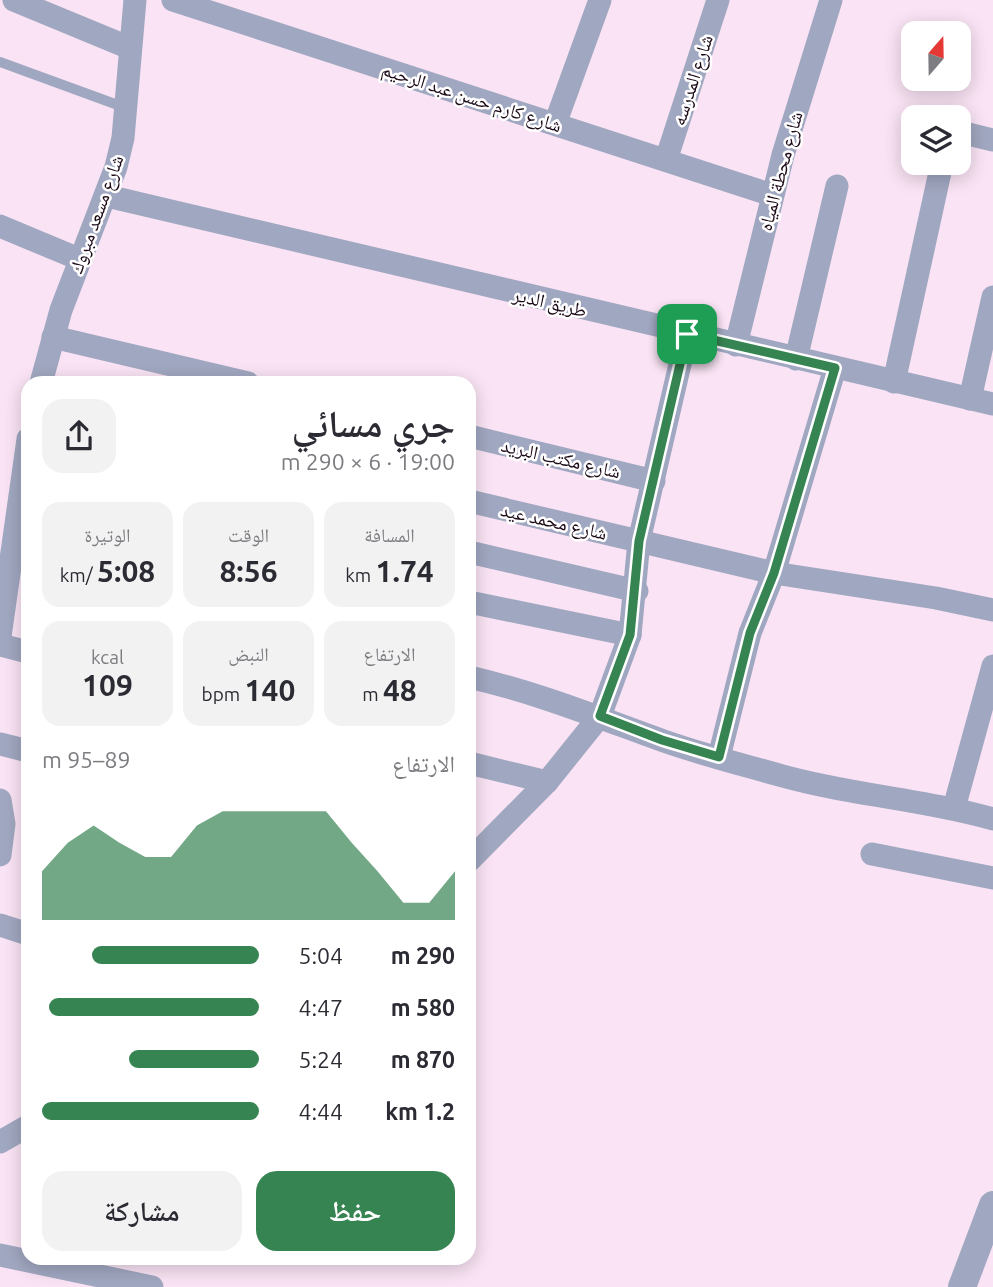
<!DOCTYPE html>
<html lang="ar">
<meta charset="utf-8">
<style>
:root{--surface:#fff;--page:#f2f2f3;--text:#2b2b33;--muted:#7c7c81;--accent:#378453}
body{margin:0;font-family:Ubuntu,"Noto Naskh Arabic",sans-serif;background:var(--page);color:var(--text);direction:rtl;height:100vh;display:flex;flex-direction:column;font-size:26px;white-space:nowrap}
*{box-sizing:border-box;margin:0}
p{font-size:23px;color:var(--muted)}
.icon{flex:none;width:38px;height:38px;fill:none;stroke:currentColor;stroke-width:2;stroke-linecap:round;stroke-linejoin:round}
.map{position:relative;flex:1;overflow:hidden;direction:ltr}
.side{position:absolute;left:21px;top:376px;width:455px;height:889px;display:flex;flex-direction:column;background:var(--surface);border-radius:21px;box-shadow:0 4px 18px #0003;direction:rtl}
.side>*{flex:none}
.needle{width:46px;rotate:20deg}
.fabs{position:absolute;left:901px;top:21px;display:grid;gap:14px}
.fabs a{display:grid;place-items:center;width:70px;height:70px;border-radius:14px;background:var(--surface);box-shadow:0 4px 18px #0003;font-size:35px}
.pin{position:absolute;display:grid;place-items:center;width:60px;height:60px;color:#fff;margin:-30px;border-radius:14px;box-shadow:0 4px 10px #0006}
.round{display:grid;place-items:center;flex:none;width:74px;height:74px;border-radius:21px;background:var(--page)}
.overview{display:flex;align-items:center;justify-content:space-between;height:119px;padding:0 21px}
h1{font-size:38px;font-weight:600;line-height:52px}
.metrics{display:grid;grid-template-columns:repeat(3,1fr);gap:10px;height:119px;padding:7px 21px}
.metrics div{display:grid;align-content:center;border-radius:18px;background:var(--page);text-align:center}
.metrics b{font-size:30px;font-weight:600}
.metrics small{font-size:19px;font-weight:400}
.metrics p{font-size:19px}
.chart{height:196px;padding:14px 21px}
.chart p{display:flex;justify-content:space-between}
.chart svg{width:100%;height:126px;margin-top:7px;fill:var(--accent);opacity:.7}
.primary-button{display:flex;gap:14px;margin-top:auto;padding:14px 21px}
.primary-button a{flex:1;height:80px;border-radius:21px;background:var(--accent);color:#fff;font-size:28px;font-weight:600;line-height:80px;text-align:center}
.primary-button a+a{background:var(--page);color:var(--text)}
ul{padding:0 21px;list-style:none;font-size:23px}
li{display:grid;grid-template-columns:112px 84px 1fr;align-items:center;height:52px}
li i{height:18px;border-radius:9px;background:var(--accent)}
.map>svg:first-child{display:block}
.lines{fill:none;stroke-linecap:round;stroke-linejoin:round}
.service{stroke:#a0a7c0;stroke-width:10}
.minor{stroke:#a0a7c0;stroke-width:23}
.tertiary{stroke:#a0a7c0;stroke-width:28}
.route-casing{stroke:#fff;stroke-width:14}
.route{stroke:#378453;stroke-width:9}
.labels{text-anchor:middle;stroke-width:5;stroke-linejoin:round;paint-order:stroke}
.street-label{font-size:19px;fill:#1c0a19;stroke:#fff}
</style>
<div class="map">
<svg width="993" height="1287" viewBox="0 0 993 1287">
<rect width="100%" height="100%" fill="#f9e3f4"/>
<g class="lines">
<path class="service" d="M0,62L126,108"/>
<g class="minor">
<path d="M14,0L130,48"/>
<path d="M173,0L772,195"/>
<path d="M555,124L600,0"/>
<path d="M959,136L964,133L993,140"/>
<path d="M666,160L718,0"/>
<path d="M107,196L993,404"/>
<path d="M0,226L79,259"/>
<path d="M53,337L248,383"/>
<path d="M736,345L783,155L831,0"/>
<path d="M796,359L837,186"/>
<path d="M894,382L942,163"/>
<path d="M41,383L61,310L116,167L123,138L135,0"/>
<path d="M970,399L993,297"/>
<path d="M469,436L654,481"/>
<path d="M469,501L774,573L936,598L993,610"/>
<path d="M469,552L637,591"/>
<path d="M469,602L630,635"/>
<path d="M0,637L28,439"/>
<path d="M0,645L28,652"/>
<path d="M469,677C535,692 597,717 661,740C700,754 740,764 779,775C849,795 923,799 993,819"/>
<path d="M0,744L28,751"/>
<path d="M719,757L750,633L774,573L835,368"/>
<path d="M469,763L547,782"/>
<path d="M0,800L4,824L0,855"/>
<path d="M954,808L993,666"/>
<path d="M872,854L993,878"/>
<path d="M469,861L547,782L600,716L630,635L639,541L687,334"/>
<path d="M0,925L28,934"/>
<path d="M0,1142L28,1126"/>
<path d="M0,1255L152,1287"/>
</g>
<path class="tertiary" d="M962,1287L993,1205"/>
</g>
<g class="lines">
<g class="route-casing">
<path id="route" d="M687,334L835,368L774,573L750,633L719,757L662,740L600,716L630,635L639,541Z"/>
</g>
<use href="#route" class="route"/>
</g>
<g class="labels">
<g class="street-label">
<text transform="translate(692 80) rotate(-72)" y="7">شارع المدرسه</text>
<text transform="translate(472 97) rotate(18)" y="7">شارع كارم حسن عبد الرحيم</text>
<text transform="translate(780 171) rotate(-75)" y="7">شارع محطة المياه</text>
<text transform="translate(96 214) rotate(-70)" y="7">شارع مسعد مبروك</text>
<text transform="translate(550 302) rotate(13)" y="7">طريق الدير</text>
<text transform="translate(561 458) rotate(13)" y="7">شارع مكتب البريد</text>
<text transform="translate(554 521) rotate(13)" y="7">شارع محمد عيد</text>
</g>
</g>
</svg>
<div class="fabs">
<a><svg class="needle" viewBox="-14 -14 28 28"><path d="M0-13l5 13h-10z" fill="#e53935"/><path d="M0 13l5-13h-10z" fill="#7c7c81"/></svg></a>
<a><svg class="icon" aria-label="layers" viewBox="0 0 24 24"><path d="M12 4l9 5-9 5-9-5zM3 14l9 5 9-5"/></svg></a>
</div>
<div class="pin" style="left:687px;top:334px;background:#1e9e55"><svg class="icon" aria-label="arrive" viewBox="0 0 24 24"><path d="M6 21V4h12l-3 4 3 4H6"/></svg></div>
<section class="side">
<div class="overview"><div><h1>جري مسائي</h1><p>19:00 · 6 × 290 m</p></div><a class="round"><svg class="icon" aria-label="share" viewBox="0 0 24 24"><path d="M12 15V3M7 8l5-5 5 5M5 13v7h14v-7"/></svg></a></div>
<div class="metrics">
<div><p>المسافة</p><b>1.74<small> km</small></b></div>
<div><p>الوقت</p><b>8:56</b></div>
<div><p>الوتيرة</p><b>5:08<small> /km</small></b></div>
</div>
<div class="metrics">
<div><p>الارتفاع</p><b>48<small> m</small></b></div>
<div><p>النبض</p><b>140<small> bpm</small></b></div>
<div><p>kcal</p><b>109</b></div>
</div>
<div class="chart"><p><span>الارتفاع</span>89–95 m</p>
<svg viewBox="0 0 160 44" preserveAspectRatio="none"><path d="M0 44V27L10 17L20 11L30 17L40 22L50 22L60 11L70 6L80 6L90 6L100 6L110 6L120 17L130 27L140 38L150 38L160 27V44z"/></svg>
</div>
<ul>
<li><b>290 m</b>5:04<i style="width:77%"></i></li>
<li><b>580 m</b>4:47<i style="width:97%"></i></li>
<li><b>870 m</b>5:24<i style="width:60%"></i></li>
<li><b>1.2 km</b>4:44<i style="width:100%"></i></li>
</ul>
<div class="primary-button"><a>حفظ</a><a>مشاركة</a></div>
</section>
</div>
